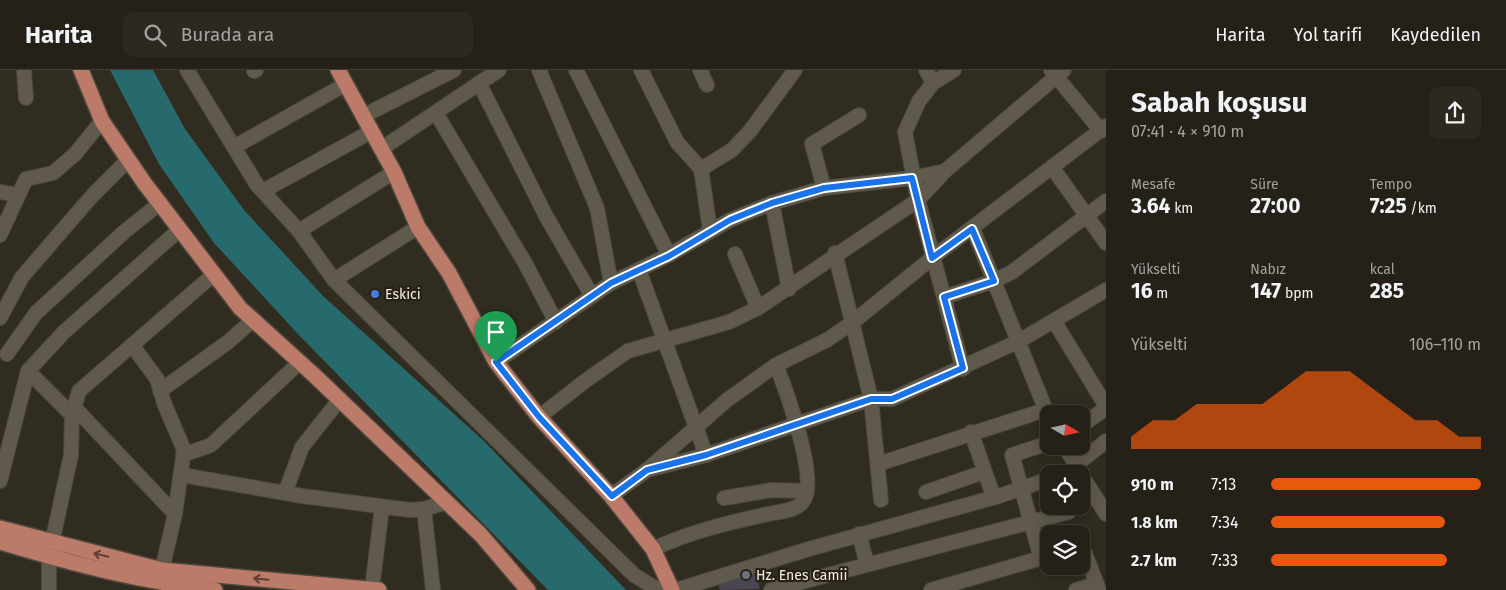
<!DOCTYPE html>
<html lang="tr">
<meta charset="utf-8">
<style>
:root{--surface:#252118;--page:#2d2921;--text:#f1f3f6;--muted:#a3a3a2;--line:#423e37;--accent:#ea580c}
body{margin:0;font-family:"Fira Sans",sans-serif;background:var(--page);color:var(--text);height:100vh;display:flex;flex-direction:column;font-size:19px;white-space:nowrap}
*{box-sizing:border-box;margin:0}
p{font-size:16px;color:var(--muted)}
.icon{flex:none;width:28px;height:28px;fill:none;stroke:currentColor;stroke-width:2;stroke-linecap:round;stroke-linejoin:round}
.map{position:relative;flex:1;overflow:hidden}
.sheet{display:flex;flex-direction:column;background:var(--surface);width:400px}
.sheet>*{flex:none}
.needle{width:32px;rotate:99deg}
.tools{position:absolute;left:1040px;top:335px;display:grid;gap:10px}
.tools a{display:grid;place-items:center;width:50px;height:50px;border-radius:10px;background:var(--surface);box-shadow:0 2px 12px #0003,0 0 0 1px var(--line);font-size:25px}
.pin{position:absolute;display:grid;place-items:center;width:42px;height:42px;color:#fff;margin:-51px -21px;border-radius:50% 50% 50% 0;rotate:-45deg;box-shadow:0 0 5px #0007}
.pin .icon{rotate:45deg}
.round{display:grid;place-items:center;flex:none;width:52px;height:52px;border-radius:10px;background:var(--page)}
.overview{display:flex;align-items:center;justify-content:space-between;height:85px;padding:0 25px}
h1{font-size:28px;font-weight:700;line-height:38px}
.metrics{display:grid;grid-template-columns:repeat(3,1fr);gap:8px;height:85px;padding:5px 25px}
.metrics div{display:grid;align-content:center}
.metrics b{font-size:21px;font-weight:700}
.metrics small{font-size:14px;font-weight:400}
.metrics p{font-size:14px}
.chart{height:140px;padding:10px 25px}
.chart p{display:flex;justify-content:space-between}
.chart svg{width:100%;height:90px;margin-top:5px;fill:var(--accent);opacity:.7}
ul{padding:0 25px;list-style:none;font-size:16px}
li{display:grid;grid-template-columns:80px 60px 1fr;align-items:center;height:38px}
li i{height:12px;border-radius:6px;background:var(--accent)}
header{display:flex;align-items:center;gap:30px;box-sizing:border-box;height:70px;padding:0 25px;background:var(--surface);border-bottom:1px solid var(--line)}
header strong{font-size:24px}
nav{display:flex;gap:28px;margin-inline-start:auto;font-size:18px}
.search{width:350px;height:45px;background:var(--page);display:flex;align-items:center;gap:12px;box-sizing:border-box;padding:0 18px;border-radius:10px;color:var(--muted);font-size:19px}
main{display:flex;flex:1;min-height:0}
.map>svg:first-child{display:block}
.water{fill:#276a6e}
.building{fill:#4a4552}
.lines{fill:none;stroke-linecap:round;stroke-linejoin:round}
.minor-casing{stroke:#4d483e;stroke-width:16}
.major-casing{stroke:#4d483e;stroke-width:18}
.minor{stroke:#605a4d;stroke-width:14}
.major{stroke:#bc7a69;stroke-width:15}
.oneway{stroke:#5c4133}
.route-casing{stroke:#fff;stroke-width:10}
.route{stroke:#1a73e8;stroke-width:6}
.shop-dot{fill:#3f7fe0;stroke:#282216;stroke-width:2}
.worship-dot{fill:#6b7280;stroke:#282216;stroke-width:2}
.labels{text-anchor:middle;stroke-width:4.5;stroke-linejoin:round;paint-order:stroke}
.poi-label{font-size:14px;fill:#f1ede5;stroke:#282216;text-anchor:start}
</style>
<header>
<strong>Harita</strong>
<div class="search"><svg class="icon" aria-label="search" viewBox="0 0 24 24"><circle cx="10" cy="10" r="6"/><path d="M15 15l6 6"/></svg>Burada ara</div>
<nav><a>Harita</a><a>Yol tarifi</a><a>Kaydedilen</a></nav>
</header>
<main>
<div class="map">
<svg width="1106" height="520" viewBox="0 0 1106 520">
<rect width="100%" height="100%" fill="#312c20"/>
<path class="water" d="M110,0H153L185,59L244,140L323,226L484,371L626,520H548L297,263L214,173L159,94Z"/>
<path class="building" d="M754,499L760,519L720,520L717,510Z"/>
<g class="lines">
<g class="minor-casing">
<g id="minor">
<path d="M24,0L26,28"/>
<path d="M187,0L257,115L299,161L334,210L634,505L655,518L667,520"/>
<path d="M539,0L597,138L611,213"/>
<path d="M576,0L669,185"/>
<path d="M641,0L677,72L701,99L710,160"/>
<path d="M700,0L707,15"/>
<path d="M926,0L933,13"/>
<path d="M954,0L933,13L919,31L905,62L918,130L963,299"/>
<path d="M1051,0L1101,61"/>
<path d="M254,1L256,0"/>
<path d="M479,13L546,146L592,226"/>
<path d="M436,43L525,193L556,252"/>
<path d="M363,46L454,0"/>
<path d="M234,77L346,14"/>
<path d="M381,79L499,0"/>
<path d="M1052,97L1106,173"/>
<path d="M701,99L732,80L750,61L795,0"/>
<path d="M824,118L812,74L859,45"/>
<path d="M263,121L372,61"/>
<path d="M0,122L18,125"/>
<path d="M772,133L789,219"/>
<path d="M973,159L1049,348"/>
<path d="M299,161L394,102"/>
<path d="M0,165L26,109L53,103L75,84L102,51"/>
<path d="M835,183L871,329L881,430"/>
<path d="M735,184L758,238"/>
<path d="M639,200L706,385"/>
<path d="M334,210L418,157"/>
<path d="M944,227L994,211L1012,202L1106,131"/>
<path d="M0,248L22,207L92,126L128,90"/>
<path d="M1054,251L1106,336"/>
<path d="M132,275L157,309L164,333L184,380L175,444L162,500"/>
<path d="M7,284L36,243L124,162L159,134"/>
<path d="M496,292L611,213L669,185L730,150L772,133L824,118L912,108L945,101L1064,0"/>
<path d="M28,301L72,345"/>
<path d="M160,321L228,272L253,250"/>
<path d="M74,337L175,444"/>
<path d="M539,347L585,311L628,281L729,252L758,238L918,130L945,101"/>
<path d="M1081,356L1106,338"/>
<path d="M971,362L994,428"/>
<path d="M1064,376L1081,403"/>
<path d="M183,385L211,375L300,292"/>
<path d="M878,394L1045,340"/>
<path d="M1076,395L1106,371"/>
<path d="M647,400L727,330L776,295L827,270L853,252L932,188L1106,56"/>
<path d="M1081,404L1106,444"/>
<path d="M182,405L302,426L410,440L424,439L447,432"/>
<path d="M0,411L28,301L64,262L179,160"/>
<path d="M926,422L984,402"/>
<path d="M285,423L302,377L340,329"/>
<path d="M611,426L647,400L706,385L871,329H892L1019,271L1106,220"/>
<path d="M724,428L772,420L807,421"/>
<path d="M424,439L433,520"/>
<path d="M859,464L867,494"/>
<path d="M52,473L71,385L72,345L79,321L213,205"/>
<path d="M653,479C692,461 731,452 773,443C784,441 798,440 804,430C818,407 786,320 776,295"/>
<path d="M1081,482L1085,483L1099,520"/>
<path d="M49,487V520"/>
<path d="M1041,488L1012,385L1049,373"/>
<path d="M372,519L382,437"/>
<path d="M676,520L809,479L999,426L1049,409"/>
<path d="M771,520L1069,442"/>
<path d="M931,520L1048,486"/>
<path d="M1076,520L1097,514"/>
</g>
</g>
<g class="major-casing">
<g id="major">
<path d="M81,0L102,51L145,114L240,238L315,306L481,465L528,520"/>
<path d="M338,0L394,102L418,157L449,203L496,292L539,347L611,426L653,479L672,520"/>
<path d="M0,458L162,500L379,520"/>
<path d="M0,472C73,494 138,511 215,520"/>
</g>
</g>
<use href="#minor" class="minor"/>
<use href="#major" class="major"/>
</g>
<defs><path id="oneway-shaft" d="M-6 0H5M1.5-3L5.5 0L1.5 3" fill="none" stroke-width="1.6" stroke-linecap="round" stroke-linejoin="round" transform="scale(1.25)"/></defs>
<g class="oneway">
<use href="#oneway-shaft" transform="translate(101 485) rotate(-166)"/>
<use href="#oneway-shaft" transform="translate(261 509) rotate(-175)"/>
</g>
<g class="lines">
<g class="route-casing">
<path id="route" d="M912,108L932,188L972,159L994,211L944,227L963,298L892,329H871L706,385L647,400L612,426L539,347L496,292L611,213L669,186L730,150L772,133L824,118Z"/>
</g>
<use href="#route" class="route"/>
</g>
<circle class="shop-dot" cx="375" cy="224" r="5"/>
<circle class="worship-dot" cx="746" cy="505" r="5"/>
<g class="labels">
<g class="poi-label">
<text x="385" y="229">Eskici</text>
<text x="756" y="510">Hz. Enes Camii</text>
</g>
</g>
</svg>
<div class="tools">
<a><svg class="needle" viewBox="-14 -14 28 28"><path d="M0-13l5 13h-10z" fill="#e53935"/><path d="M0 13l5-13h-10z" fill="#a3a3a2"/></svg></a>
<a><svg class="icon" aria-label="locate" viewBox="0 0 24 24"><circle cx="12" cy="12" r="6"/><path d="M12 2v4M12 18v4M2 12h4M18 12h4"/></svg></a>
<a><svg class="icon" aria-label="layers" viewBox="0 0 24 24"><path d="M12 4l9 5-9 5-9-5zM3 14l9 5 9-5"/></svg></a>
</div>
<div class="pin" style="left:496px;top:292px;background:#1e9e55"><svg class="icon" aria-label="arrive" viewBox="0 0 24 24"><path d="M6 21V4h12l-3 4 3 4H6"/></svg></div>
</div>
<section class="sheet">
<div class="overview"><div><h1>Sabah koşusu</h1><p>07:41 · 4 × 910 m</p></div><a class="round"><svg class="icon" aria-label="share" viewBox="0 0 24 24"><path d="M12 15V3M7 8l5-5 5 5M5 13v7h14v-7"/></svg></a></div>
<div class="metrics">
<div><p>Mesafe</p><b>3.64<small> km</small></b></div>
<div><p>Süre</p><b>27:00</b></div>
<div><p>Tempo</p><b>7:25<small> /km</small></b></div>
</div>
<div class="metrics">
<div><p>Yükselti</p><b>16<small> m</small></b></div>
<div><p>Nabız</p><b>147<small> bpm</small></b></div>
<div><p>kcal</p><b>285</b></div>
</div>
<div class="chart"><p><span>Yükselti</span>106–110 m</p>
<svg viewBox="0 0 160 44" preserveAspectRatio="none"><path d="M0 44V38L10 30L20 30L30 22L40 22L50 22L60 22L70 14L80 6L90 6L100 6L110 14L120 22L130 30L140 30L150 38L160 38V44z"/></svg>
</div>
<ul>
<li><b>910 m</b>7:13<i style="width:100%"></i></li>
<li><b>1.8 km</b>7:34<i style="width:83%"></i></li>
<li><b>2.7 km</b>7:33<i style="width:84%"></i></li>
</ul>
</section>
</main>
